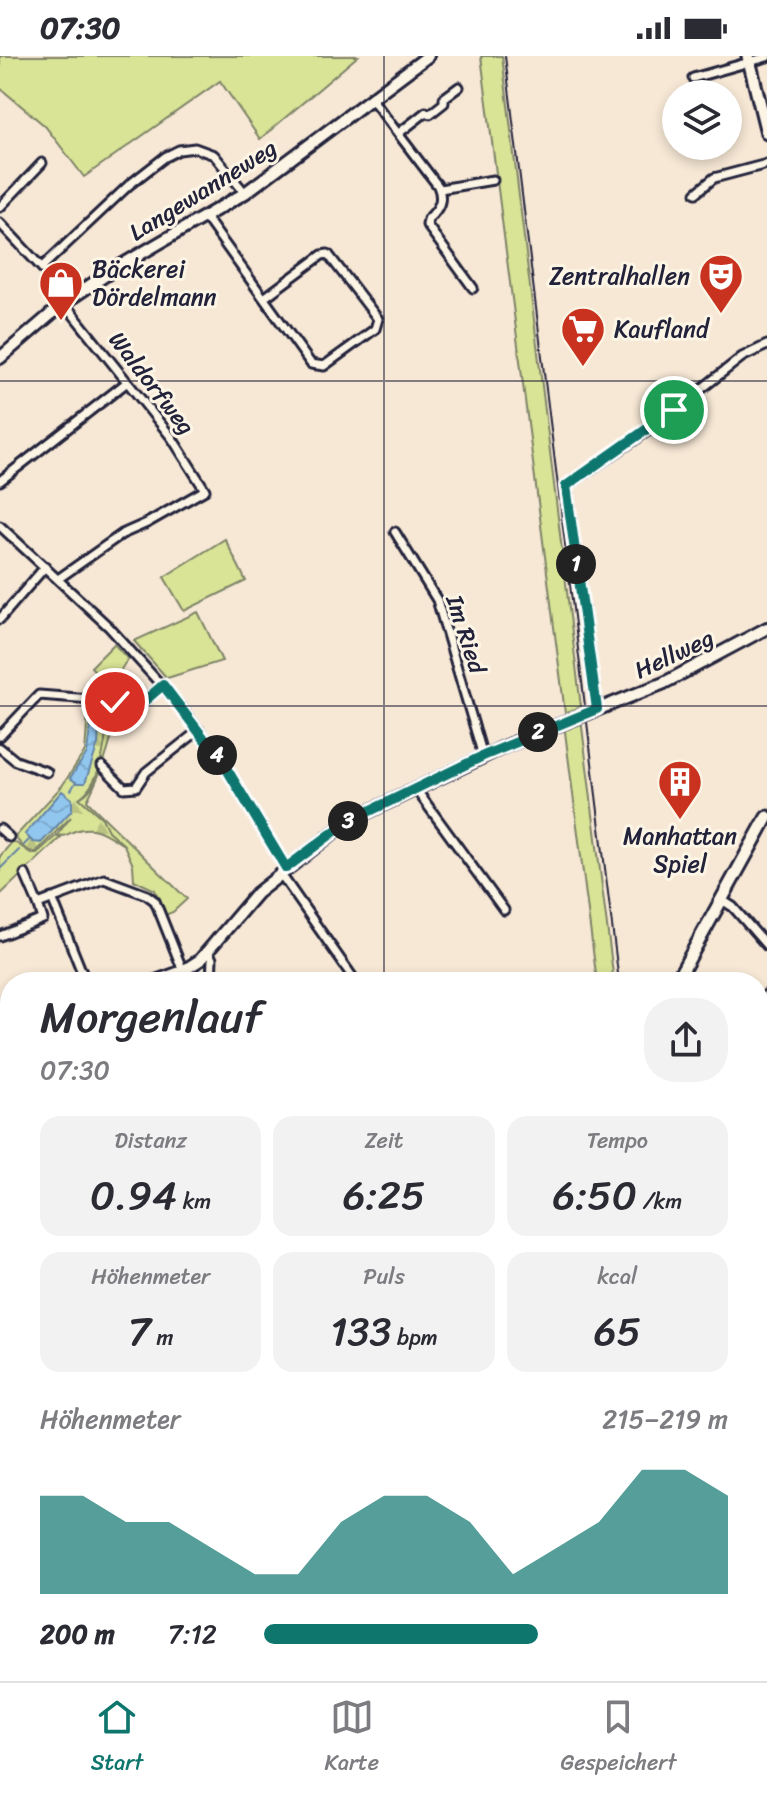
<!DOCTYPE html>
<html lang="de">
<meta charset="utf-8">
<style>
:root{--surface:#fff;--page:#f2f2f3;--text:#2b2b33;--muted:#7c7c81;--line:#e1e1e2;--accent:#0f766e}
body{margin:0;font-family:Sriracha,sans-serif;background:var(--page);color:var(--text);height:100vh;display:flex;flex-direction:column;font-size:30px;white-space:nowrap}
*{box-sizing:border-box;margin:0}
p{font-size:26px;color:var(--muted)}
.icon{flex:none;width:44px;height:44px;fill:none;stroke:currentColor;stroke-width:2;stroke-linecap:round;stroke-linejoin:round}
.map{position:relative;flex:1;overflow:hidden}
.drawer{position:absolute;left:0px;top:916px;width:768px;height:710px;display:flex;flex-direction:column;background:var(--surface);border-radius:32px 32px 0 0;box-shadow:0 4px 12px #0003}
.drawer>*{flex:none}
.tools{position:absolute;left:662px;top:24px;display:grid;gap:16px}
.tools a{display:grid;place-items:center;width:80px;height:80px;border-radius:50%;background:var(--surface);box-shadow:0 4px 12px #0003;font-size:40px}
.pin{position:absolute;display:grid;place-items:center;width:68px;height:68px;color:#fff;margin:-34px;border:4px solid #fff;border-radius:50%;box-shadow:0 2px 8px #0007}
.km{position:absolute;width:40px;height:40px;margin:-20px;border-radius:50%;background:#222;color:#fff;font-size:22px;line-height:40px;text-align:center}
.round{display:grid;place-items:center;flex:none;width:84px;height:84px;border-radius:32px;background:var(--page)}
.head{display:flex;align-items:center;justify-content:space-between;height:136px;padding:0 40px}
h1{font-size:44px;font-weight:600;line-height:60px}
.stats{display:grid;grid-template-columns:repeat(3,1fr);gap:12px;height:136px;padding:8px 40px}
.stats div{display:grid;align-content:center;border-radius:20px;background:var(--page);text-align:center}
.stats b{font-size:40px;font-weight:600}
.stats small{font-size:22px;font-weight:400}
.stats p{font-size:22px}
.chart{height:224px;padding:16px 40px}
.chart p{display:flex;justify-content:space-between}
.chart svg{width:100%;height:144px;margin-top:8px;fill:var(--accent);opacity:.7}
ul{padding:0 40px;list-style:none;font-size:26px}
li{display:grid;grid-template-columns:128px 96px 1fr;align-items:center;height:60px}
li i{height:20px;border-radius:10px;background:var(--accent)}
.status{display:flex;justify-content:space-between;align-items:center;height:56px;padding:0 40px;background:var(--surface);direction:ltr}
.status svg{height:22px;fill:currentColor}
.tab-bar{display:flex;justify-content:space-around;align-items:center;height:112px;border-top:2px solid var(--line);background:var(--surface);font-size:22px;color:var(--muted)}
.tab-bar a{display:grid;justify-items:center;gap:4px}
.tab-bar .selected{color:var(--accent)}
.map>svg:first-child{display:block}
.green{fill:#d9e496;stroke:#7e8368;stroke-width:2}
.forest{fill:url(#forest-firs);stroke:#7e8368;stroke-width:2}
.water{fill:url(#water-waves);stroke:#6584a7;stroke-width:2}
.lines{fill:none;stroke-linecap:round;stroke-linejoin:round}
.stream{stroke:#6584a7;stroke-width:2}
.street-casing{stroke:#22223b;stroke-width:13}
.secondary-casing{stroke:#22223b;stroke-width:16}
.primary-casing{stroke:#22223b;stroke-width:17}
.street{stroke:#fcf5e5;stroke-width:7}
.secondary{stroke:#fcf5e5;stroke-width:10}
.primary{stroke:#fcf5e5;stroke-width:11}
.rail{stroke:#22223b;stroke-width:2}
.route-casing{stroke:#fff;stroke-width:16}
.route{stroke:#0f766e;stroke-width:10}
.grid{fill:none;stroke:#22223b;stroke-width:2;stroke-opacity:0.55}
.labels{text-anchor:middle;stroke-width:6;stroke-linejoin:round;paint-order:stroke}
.street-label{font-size:24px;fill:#22223b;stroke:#fcf5e5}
.poi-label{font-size:24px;fill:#22223b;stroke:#fcf5e5;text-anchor:start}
</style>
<div class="status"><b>07:30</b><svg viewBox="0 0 49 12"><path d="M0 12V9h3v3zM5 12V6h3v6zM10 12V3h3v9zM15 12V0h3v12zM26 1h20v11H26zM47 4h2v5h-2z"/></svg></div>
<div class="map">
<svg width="767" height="1625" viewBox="0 0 767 1625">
<defs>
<pattern id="forest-firs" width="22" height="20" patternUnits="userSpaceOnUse" patternTransform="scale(2)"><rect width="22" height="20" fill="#d9e496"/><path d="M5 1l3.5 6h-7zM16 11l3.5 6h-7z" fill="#bac382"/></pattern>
<pattern id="water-waves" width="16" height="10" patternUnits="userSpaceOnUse" patternTransform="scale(2)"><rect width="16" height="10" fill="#91c6ef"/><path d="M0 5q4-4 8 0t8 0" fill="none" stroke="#7daace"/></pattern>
</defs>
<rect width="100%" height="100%" fill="#f7e8d5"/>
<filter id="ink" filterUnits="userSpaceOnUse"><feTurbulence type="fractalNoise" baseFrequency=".0125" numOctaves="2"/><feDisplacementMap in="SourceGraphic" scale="16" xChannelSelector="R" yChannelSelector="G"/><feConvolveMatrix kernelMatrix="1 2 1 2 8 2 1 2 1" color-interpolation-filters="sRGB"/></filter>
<g filter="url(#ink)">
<g class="green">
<path d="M0,0H358L260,83L220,25L84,121L45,70L0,32Z"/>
<path d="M481,0H502L581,651L565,657Z"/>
<path d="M225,483L246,525L184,555L164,521Z"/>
<path d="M198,556L222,605L167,622L134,585Z"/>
<path d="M114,588L128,603C107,630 119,643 113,674C108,699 98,723 87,745L187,843L173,856L165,859L155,834L134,824L133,809L124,789L108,775L98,759L79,742C112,726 94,675 92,646C91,636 93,625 94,614L91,611Z"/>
<path d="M581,663L614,926H597L564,668Z"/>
<path d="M57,779L61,781L0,839V800L13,785L32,798L37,797Z"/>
<path d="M758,1298L767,1301V1389L761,1395V1410H767V1534L758,1545Z"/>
<path d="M10,1406V1519L0,1522V1476L6,1472L5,1453L0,1441V1412Z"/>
<path d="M356,1616H525L515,1625H338Z"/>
<path d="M615,1616H691L692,1625H620Z"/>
</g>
<path class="forest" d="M89,644L107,645C108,672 104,727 79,742L102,762L108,775L124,789C109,781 96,767 75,775C67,778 66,781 57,779L71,761L36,796C26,797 21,788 15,781L62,730L85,695Z"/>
<g class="water">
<path d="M92,656H100L98,688L85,727H77L70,722L87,697Z"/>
<path d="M62,735L72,743V754L41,787L33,786L25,778Z"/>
</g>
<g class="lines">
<g class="stream">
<path d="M99,639L100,631"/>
<path d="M97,656L98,647"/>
<path d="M71,734L76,726"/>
<path d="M24,789L30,783"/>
<path d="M0,813L19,794"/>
</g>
<g class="street-casing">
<g id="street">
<path d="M693,22L767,1"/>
<path d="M371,42L438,130C444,144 439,153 428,163L427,169L473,232"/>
<path d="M399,77L426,56L430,58L444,47V42L459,31"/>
<path d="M440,133L493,124"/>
<path d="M696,137L714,122L767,108"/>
<path d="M0,151L42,107"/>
<path d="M206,162L311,308L324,310L375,273L378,263L328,198L322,199L264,242"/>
<path d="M0,167L71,243"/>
<path d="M42,211L129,129L165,101L179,94L195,92L214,99L245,137"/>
<path d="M0,425L126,327"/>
<path d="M0,470L109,571L180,650L225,710L286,812"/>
<path d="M395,476L437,544L483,700"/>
<path d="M58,523L122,478L147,467L205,434L172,382L64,247"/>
<path d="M0,563L45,511"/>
<path d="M597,653L566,430L652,372L742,301L767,289"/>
<path d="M0,680L39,639L142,647L163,629"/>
<path d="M0,692L16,705L47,716"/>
<path d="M102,710L124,732L136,731L146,716L199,674"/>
<path d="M415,732L504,854"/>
<path d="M0,773L9,781"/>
<path d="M280,817L356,926"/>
<path d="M25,818L38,848"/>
<path d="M52,842L85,924L79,926"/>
<path d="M722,844L733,851L767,890"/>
<path d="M0,880L43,863L38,848L104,823L147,839L155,845L183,915"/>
<path d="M208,896L212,903L211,926"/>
<path d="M758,949L767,938"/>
<path d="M0,959L10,955"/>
<path d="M0,1119L10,1126"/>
<path d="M0,1409L10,1403"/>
<path d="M0,1573L10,1566"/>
</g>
</g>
<g class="secondary-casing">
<g id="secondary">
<path d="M0,302L64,247L113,214L245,137L428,0"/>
<path d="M153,926L183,915L200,904L257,837L347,766L506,690L664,627L767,572"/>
<path d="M0,970L10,967"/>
</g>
</g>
<g class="primary-casing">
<g id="primary">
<path d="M748,0L767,77"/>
<path d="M676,926L767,761"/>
<path d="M325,1625L343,1616"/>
</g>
</g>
<use href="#street" class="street"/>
<use href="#secondary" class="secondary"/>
<use href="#primary" class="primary"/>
<g class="rail">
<path d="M505,0L619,926"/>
<path d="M0,1016L10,1025"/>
<path d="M758,1294L767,1298"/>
<path d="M604,1616L609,1625"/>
</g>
</g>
</g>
<g class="lines" filter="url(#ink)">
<g class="route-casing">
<path id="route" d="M115,646L142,647L163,629L225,710L286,812L347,766L483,700L597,653L566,430L674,354"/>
</g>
<use href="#route" class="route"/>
</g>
<path class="grid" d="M384,0V926M0,325H767M0,650H767M0,975H10M758,975H767M0,1300H10M758,1300H767M384,1616V1625"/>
<defs>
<g id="theatre-pin" transform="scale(2.3)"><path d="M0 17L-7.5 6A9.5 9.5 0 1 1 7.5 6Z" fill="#c8321e" stroke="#fcf5e5"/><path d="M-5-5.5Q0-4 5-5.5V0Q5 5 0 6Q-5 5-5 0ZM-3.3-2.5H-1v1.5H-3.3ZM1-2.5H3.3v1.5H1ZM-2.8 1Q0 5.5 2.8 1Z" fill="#fff"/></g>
<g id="shop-pin" transform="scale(2.3)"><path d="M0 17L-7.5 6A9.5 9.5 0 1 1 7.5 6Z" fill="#c8321e" stroke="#fcf5e5"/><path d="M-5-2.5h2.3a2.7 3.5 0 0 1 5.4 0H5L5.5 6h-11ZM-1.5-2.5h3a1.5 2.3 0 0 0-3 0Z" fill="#fff"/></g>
<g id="supermarket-pin" transform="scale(2.3)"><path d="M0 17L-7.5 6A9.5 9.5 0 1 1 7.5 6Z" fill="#c8321e" stroke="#fcf5e5"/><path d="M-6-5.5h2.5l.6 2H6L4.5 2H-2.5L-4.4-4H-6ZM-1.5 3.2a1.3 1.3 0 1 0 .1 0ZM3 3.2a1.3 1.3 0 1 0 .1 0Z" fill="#fff"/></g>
<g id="building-pin" transform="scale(2.3)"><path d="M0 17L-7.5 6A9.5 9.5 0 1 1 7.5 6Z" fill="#c8321e" stroke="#fcf5e5"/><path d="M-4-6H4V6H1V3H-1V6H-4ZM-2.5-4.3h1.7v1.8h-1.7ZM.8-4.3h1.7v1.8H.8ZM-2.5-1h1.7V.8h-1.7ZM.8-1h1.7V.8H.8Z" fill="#fff"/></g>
</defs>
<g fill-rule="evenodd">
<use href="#theatre-pin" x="721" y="220"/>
<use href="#shop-pin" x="61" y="227"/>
<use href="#supermarket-pin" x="583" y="273"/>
<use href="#building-pin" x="680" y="726"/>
</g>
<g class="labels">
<g class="street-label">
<text transform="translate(203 134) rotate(-32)" y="8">Langewanneweg</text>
<text transform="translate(152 327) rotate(52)" y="8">Waldorfweg</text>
<text transform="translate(466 578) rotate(72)" y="8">Im Ried</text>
<text transform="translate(674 598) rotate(-25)" y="8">Hellweg</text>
</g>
<g class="poi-label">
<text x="92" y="221">Bäckerei<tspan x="92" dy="28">Dördelmann</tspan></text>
<text x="690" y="228" text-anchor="end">Zentralhallen</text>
<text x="614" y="281">Kaufland</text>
<text x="680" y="788" text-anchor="middle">Manhattan<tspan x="680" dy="28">Spiel</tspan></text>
</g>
</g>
</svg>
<div class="tools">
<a><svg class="icon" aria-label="layers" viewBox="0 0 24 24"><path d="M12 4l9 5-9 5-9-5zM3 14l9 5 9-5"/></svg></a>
</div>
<div class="pin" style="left:674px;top:354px;background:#1e9e55"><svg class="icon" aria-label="arrive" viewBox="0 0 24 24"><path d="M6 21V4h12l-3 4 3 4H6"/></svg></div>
<div class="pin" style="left:115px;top:646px;background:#d93025"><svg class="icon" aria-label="check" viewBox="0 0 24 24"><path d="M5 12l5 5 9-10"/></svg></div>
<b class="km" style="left:576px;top:508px">1</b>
<b class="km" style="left:538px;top:676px">2</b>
<b class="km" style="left:348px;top:765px">3</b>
<b class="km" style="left:217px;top:699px">4</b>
<section class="drawer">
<div class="head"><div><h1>Morgenlauf</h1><p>07:30</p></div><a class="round"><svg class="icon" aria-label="share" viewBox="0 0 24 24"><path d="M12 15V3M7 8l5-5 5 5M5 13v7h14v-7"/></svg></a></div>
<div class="stats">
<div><p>Distanz</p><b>0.94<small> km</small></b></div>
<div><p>Zeit</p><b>6:25</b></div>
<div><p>Tempo</p><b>6:50<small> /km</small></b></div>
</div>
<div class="stats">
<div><p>Höhenmeter</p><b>7<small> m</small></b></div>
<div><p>Puls</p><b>133<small> bpm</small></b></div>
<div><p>kcal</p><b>65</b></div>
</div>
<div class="chart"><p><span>Höhenmeter</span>215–219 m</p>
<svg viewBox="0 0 160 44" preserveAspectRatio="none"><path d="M0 44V14L10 14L20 22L30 22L40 30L50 38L60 38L70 22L80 14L90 14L100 22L110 38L120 30L130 22L140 6L150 6L160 14V44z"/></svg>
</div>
<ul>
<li><b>200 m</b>7:12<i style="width:59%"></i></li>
</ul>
</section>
</div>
<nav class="tab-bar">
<a class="selected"><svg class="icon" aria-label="home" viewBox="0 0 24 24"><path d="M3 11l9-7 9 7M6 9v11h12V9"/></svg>Start</a>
<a><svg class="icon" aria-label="map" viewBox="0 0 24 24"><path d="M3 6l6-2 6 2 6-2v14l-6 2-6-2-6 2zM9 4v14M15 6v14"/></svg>Karte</a>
<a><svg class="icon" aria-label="saved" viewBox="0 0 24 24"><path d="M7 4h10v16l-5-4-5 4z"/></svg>Gespeichert</a>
</nav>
